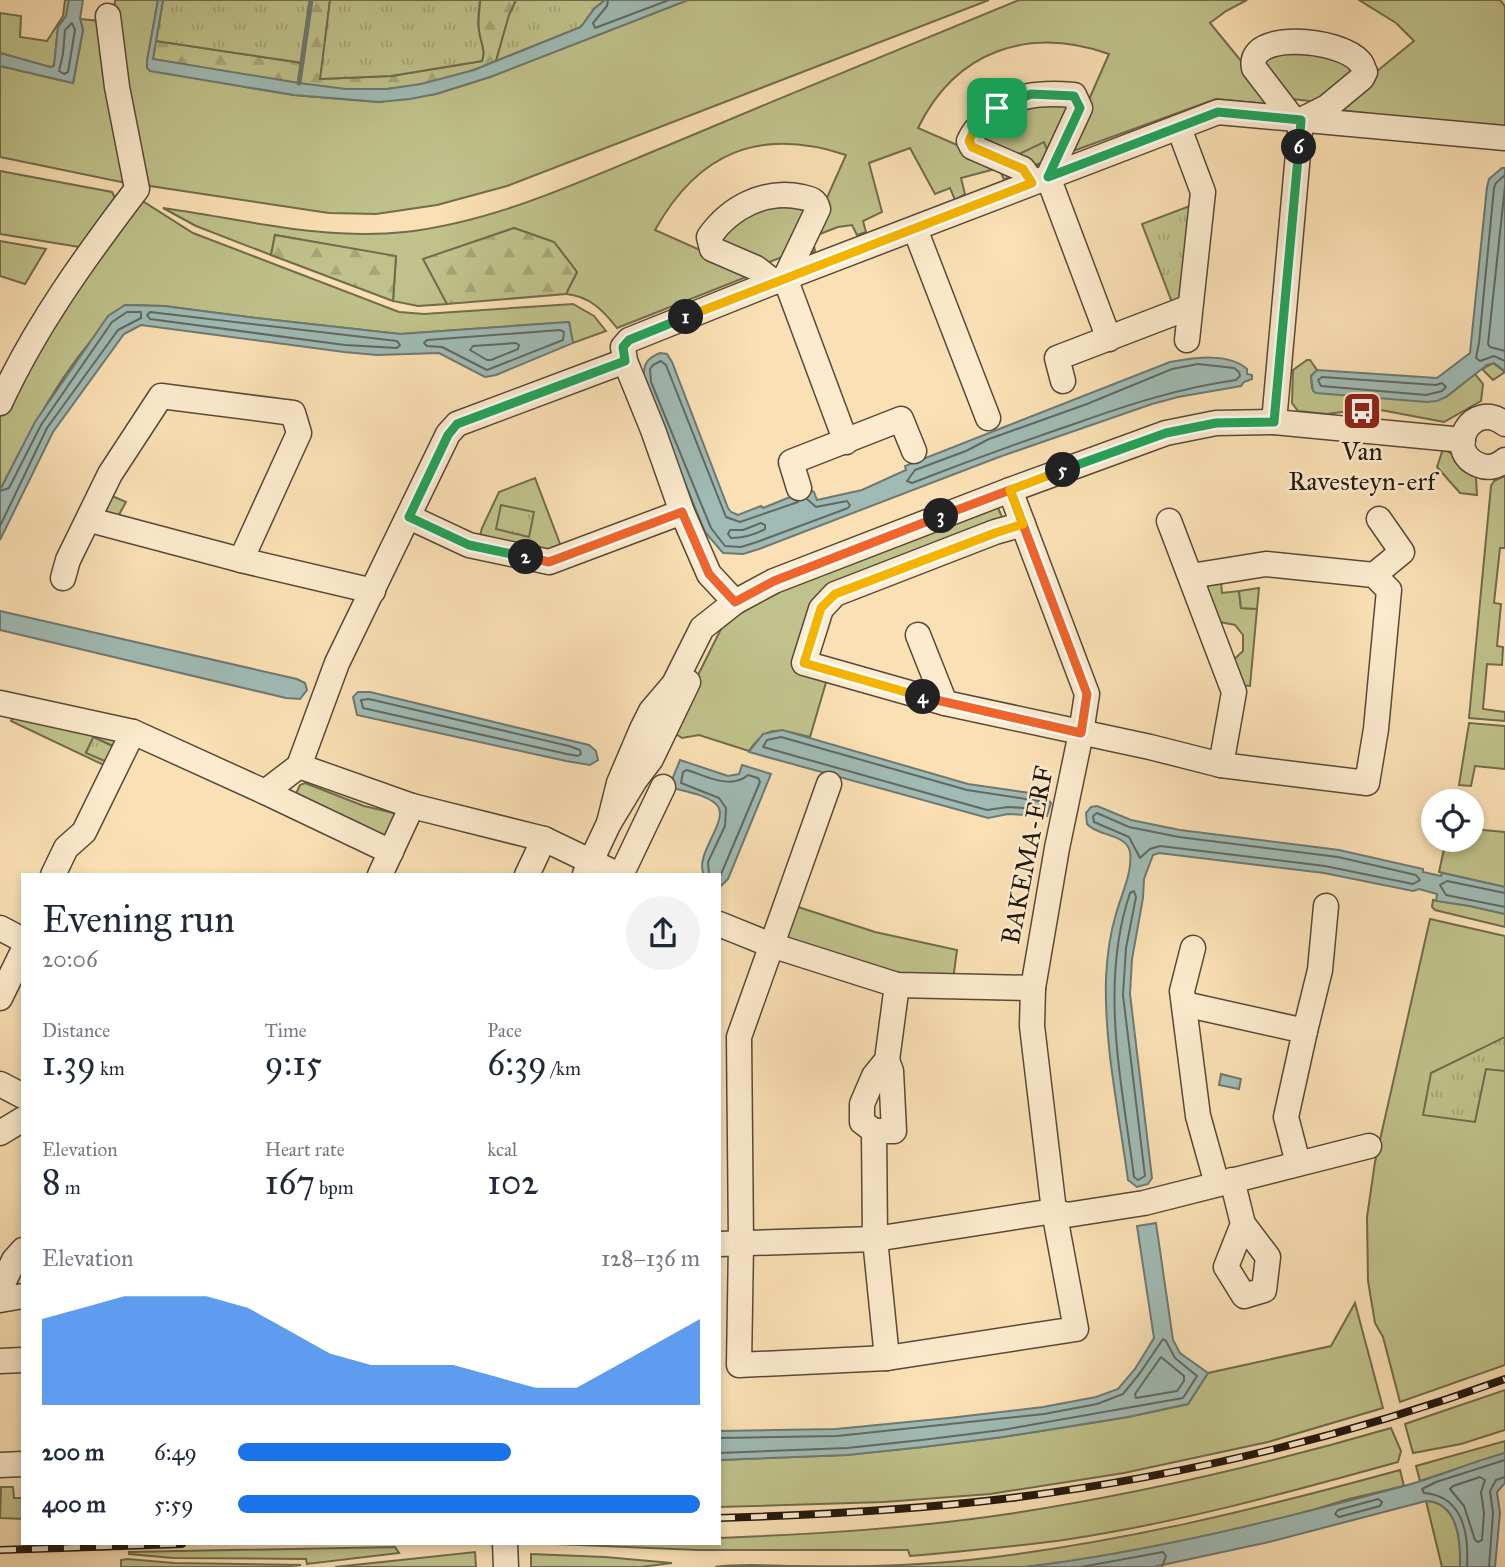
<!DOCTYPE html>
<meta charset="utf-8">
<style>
:root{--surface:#fff;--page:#f2f2f3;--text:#1f2937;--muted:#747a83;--accent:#1a73e8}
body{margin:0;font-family:"IM FELL Great Primer",serif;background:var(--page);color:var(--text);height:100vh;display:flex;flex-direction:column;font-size:26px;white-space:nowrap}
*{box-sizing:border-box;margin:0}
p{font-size:23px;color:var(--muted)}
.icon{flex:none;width:38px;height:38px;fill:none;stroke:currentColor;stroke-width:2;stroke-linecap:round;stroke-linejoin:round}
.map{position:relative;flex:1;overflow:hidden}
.details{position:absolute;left:21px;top:873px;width:700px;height:672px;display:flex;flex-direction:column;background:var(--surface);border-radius:0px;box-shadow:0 4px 10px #0003}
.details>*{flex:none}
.fabs{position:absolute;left:1421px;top:789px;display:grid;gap:14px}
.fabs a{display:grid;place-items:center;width:63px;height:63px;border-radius:50%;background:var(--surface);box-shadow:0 4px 10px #0003;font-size:35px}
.pin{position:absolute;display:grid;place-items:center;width:60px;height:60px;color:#fff;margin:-30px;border-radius:14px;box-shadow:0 4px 10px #0006}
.km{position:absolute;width:35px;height:35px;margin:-18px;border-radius:50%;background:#222;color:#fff;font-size:19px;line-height:35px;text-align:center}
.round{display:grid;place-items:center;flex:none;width:74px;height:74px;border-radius:37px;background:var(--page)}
.head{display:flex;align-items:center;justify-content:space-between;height:119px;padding:0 21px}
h1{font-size:38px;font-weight:600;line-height:52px}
.metrics{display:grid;grid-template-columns:repeat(3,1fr);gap:10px;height:119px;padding:7px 21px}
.metrics div{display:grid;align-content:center}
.metrics b{font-size:35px;font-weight:600}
.metrics small{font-size:19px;font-weight:400}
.metrics p{font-size:19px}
.chart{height:196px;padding:14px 21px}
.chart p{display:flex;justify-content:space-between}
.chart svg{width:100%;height:126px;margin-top:7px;fill:var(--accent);opacity:.7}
ul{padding:0 21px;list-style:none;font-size:23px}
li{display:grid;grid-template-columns:112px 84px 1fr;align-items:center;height:52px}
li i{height:18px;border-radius:9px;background:var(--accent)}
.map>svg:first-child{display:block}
.green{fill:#c0c28b;stroke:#716c4c;stroke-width:2}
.forest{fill:url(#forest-firs);stroke:#716c4c;stroke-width:2}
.park{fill:url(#park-tufts);stroke:#716c4c;stroke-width:2}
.water{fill:#a0bbb5;stroke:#6e7972;stroke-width:2}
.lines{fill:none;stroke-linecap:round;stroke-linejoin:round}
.shore{stroke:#616962;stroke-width:2}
.stream{stroke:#6e7972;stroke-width:5}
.minor-casing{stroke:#584938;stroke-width:27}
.minor{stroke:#fcebce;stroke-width:24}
.rail-casing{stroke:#22170e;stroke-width:8}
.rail{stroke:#fcebce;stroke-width:5;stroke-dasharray:16;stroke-linecap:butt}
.split-1-casing{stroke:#fff;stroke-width:14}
.split-2-casing{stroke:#fff;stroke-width:14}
.split-3-casing{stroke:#fff;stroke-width:14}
.split-4-casing{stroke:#fff;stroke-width:14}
.split-5-casing{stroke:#fff;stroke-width:14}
.split-6-casing{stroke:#fff;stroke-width:14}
.split-7-casing{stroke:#fff;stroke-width:14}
.split-1{stroke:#f5b400;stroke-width:9}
.split-2{stroke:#22a559;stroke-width:9}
.split-3{stroke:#f0652b;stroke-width:9}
.split-4{stroke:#f0652b;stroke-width:9}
.split-5{stroke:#f5b400;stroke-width:9}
.split-6{stroke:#22a559;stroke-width:9}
.split-7{stroke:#22a559;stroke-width:9}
.labels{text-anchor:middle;stroke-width:5;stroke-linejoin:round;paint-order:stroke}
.poi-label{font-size:26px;fill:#22170e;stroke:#fcebce}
.street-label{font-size:26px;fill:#22170e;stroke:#fcebce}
</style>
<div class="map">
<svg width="1505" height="1567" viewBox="0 0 1505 1567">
<defs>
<pattern id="forest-firs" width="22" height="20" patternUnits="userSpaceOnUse" patternTransform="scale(1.75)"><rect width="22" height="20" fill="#c0c28b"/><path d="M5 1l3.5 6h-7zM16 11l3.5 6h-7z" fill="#a5a677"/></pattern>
<pattern id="park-tufts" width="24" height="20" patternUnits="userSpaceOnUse" patternTransform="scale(1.75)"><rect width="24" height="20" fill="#c0c28b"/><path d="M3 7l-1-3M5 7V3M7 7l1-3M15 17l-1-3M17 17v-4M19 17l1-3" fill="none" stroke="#a5a677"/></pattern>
</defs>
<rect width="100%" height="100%" fill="#fae0b4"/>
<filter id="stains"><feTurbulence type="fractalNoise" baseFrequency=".00286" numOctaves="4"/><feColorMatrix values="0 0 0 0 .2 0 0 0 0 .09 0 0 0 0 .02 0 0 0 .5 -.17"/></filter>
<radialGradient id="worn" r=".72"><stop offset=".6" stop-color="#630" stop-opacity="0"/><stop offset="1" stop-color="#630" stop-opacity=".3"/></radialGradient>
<g class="green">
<path d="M65,0H69L66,16L58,27L54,66L50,67L0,53V13L21,16L20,37L47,41L63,16Z"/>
<path d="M115,0H158L147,61L196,78L257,89L294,95L379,102L436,94L490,77L688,0H989L507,186L437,205L376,214L329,213L150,186L144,181L114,19Z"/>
<path d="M1019,0H1247L1226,11L1210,23L1277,105L1216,99L1065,154L1109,54C1029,26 956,50 918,128L1017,171L1004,180L999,168L961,178L965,194L955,200L950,188L935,194L910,148L869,163L882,212L863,221L866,232L857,235L852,225L838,227L812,237L815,251L801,256L846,155C761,127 699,151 655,230L754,274L617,328C603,310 589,296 566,294L577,272L554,242L514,228L424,259L447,304L418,306L393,301L396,257L275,235L271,255L196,226L163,208C242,219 324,241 405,232C500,221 588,178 676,142C790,94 904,47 1019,0Z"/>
<path d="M1359,0H1500L1505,6V130L1332,109L1333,107L1414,41L1396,23Z"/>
<path d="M80,19L101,21L126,183L0,157V66L73,83L83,30Z"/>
<path d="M1296,48L1357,68L1327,103L1284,98L1259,63Z"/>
<path d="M1070,103L1053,160L1030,168L979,139L1011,110Z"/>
<path d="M0,171L112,192L118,204L88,245L79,247L0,234Z"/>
<path d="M137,201L144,202L193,233L399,312L424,314L573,304L594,316L606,331L573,343L569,322L400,334L256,318L164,306L125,305C69,356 34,424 0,490V408Z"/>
<path d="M808,205L795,252L759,266L716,241L752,209Z"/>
<path d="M0,241L46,249L25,284L0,276Z"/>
<path d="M1307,360H1310L1317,370L1311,376L1312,388L1446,397L1475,374L1483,384L1481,401L1444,422L1370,408L1369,411L1358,410L1327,414L1298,411L1292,403L1293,370Z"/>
<path d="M1493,363L1505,372L1493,380L1482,369Z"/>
<path d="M1443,449L1452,454L1476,477L1477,495L1460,493L1437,467Z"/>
<path d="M1505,476V548H1500L1494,603L1501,604L1497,646L1503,647L1502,665L1487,664L1483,709L1505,712V721L1469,718L1491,486L1494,481Z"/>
<path d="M535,478L562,549L546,554L479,539L482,528L499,492Z"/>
<path d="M995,501L1003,519L841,585L806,634L827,679L810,737C780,730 768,723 749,751L699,735L682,738L673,732L678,715L721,629L756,601Z"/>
<path d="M1215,577L1221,581L1222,593L1239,591L1241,608L1257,609L1250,686L1240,685L1231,662L1243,651V635L1235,625L1220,622L1204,591Z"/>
<path d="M16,711L120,736L119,749L94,737L86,752L112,764L110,768L11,721Z"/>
<path d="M1469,723L1505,726V769L1475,766L1471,786L1459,785Z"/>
<path d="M305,783L364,806L398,814L387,842L293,800L300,785Z"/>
<path d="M1472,829L1505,832V887L1439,872L1446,840H1472Z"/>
<path d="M1433,900L1470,906L1505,914V927L1435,910L1432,907Z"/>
<path d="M798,907L875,932L957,950L953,980H921L783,941Z"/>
<path d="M1430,919L1505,936V1365L1400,1402L1383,1337L1375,1323L1368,1281L1367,1217L1375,1162Z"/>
<path d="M1355,1303L1383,1408L1268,1442L1124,1473L990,1494L884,1502L719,1507V1460L847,1455L922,1447L1003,1437L1128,1417L1188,1404L1208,1373L1331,1346Z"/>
<path d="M1505,1390V1430L1461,1444L1413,1453L1405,1424Z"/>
<path d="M1391,1428L1401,1451L1398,1462C1290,1492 1181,1522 1070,1539C1017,1547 963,1551 910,1556L908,1550H698L555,1544H719V1538C818,1534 917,1528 1015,1513C1142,1493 1267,1464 1391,1428Z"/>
<path d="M1505,1441V1453L1420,1481L1416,1466Z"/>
<path d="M1400,1470L1404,1486L1349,1499L1296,1515L1195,1539L1099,1558L1025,1567H715C743,1563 771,1566 799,1566C856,1567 913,1566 969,1560C1116,1544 1258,1509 1400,1470Z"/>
<path d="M1,1487H13L14,1498H23V1519L0,1518Z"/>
<path d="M1426,1501C1458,1502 1461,1541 1460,1567H1442Z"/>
<path d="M395,1547L399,1553L307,1564L306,1559L173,1558L129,1554V1552Z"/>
<path d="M475,1552L476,1567H335Z"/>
<path d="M531,1554L605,1557L672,1563L641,1567H531Z"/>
<path d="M127,1559L174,1563L301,1565L281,1567H121V1560Z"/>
</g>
<g class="forest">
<path d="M311,0H330L321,79L391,76L482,61C486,49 480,42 479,31C477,21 480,10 480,0H516L509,16L496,61C462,76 424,86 387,89C314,94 225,71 152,59L156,41L302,63Z"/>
<path d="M514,228L554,242L577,272L566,294L447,304L423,259Z"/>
<path d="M275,235L396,256L393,301L271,255Z"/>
</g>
<g class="park">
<path d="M163,0H311L303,63L156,41Z"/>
<path d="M330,0H480C479,10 477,21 479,31C480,42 486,49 482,61L391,76L320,79Z"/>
<path d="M516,0H605L594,9L581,27L496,61L509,15Z"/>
<path d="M1044,142L1051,159L1025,169L1019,154Z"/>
<path d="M1195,204L1186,301L1173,305L1142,224Z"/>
<path d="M110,495L126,502L116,520L101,511Z"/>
<path d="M501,505L534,512L529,537L496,529Z"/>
<path d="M1259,588L1257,609L1241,608L1239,591Z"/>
<path d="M93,737L119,749L112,764L86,753Z"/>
<path d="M1505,1037V1071L1486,1069L1475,1122L1423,1115L1431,1073Z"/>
</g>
<g class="water">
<path d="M69,0H83L80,19L83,30L73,83L0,66V53L50,67L54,66L58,27L66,16Z"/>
<path d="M158,0H163L153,59L299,83L346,89H387L421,84L474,70L581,27L594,9L605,0H688L490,77L436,94L410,99L379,102L294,95L150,71L147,68V61Z"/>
<path d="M1502,168H1505V371L1494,363L1487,365L1446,397L1437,401L1427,402L1316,393L1313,391L1311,376L1317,370L1437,378L1470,353L1487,187L1489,179Z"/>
<path d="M125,305L164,306L256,318L400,334L569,322L573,343L496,375L485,377L439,353L377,355L344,352L141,325L124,334L53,432L0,540V490L35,422L108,316Z"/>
<path d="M660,353L667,354L672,362L728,508L731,512L738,515L761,506L763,508L810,489L814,492L817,500L862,490L906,470L905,466L1170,362C1193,358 1228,352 1247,369V374L1252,375V379L1244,382L1241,386L1178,397L1152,404L999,457L759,549L743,554L723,553L705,532L644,383C643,367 644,359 660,353Z"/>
<path d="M0,611L297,679L305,683L307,690L300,699L286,698L0,630Z"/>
<path d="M358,692H370L589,745L596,751L598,760L590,765L566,761L357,715L353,697Z"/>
<path d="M782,730L968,784L1044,795L1051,803L1047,816L1008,814L988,818L749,752L763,734Z"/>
<path d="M680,760L728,776L739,774L742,765L771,774L728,879L719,888V875H704C693,854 732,819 716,804C705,794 683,791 669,787Z"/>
<path d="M1097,806L1131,820L1180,830L1339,850L1423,869V872L1441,876L1442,873L1505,887V914L1470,906L1436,901L1437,894L1419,889L1413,891L1324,873L1159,853L1153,855L1144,879L1143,898L1132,959L1130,994L1152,1178L1148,1184L1137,1187L1128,1180C1119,1113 1104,1045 1106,978C1107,956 1110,934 1116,914C1121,895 1133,872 1130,852C1127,834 1097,836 1087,824L1086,813L1091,807Z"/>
<path d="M1221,1074L1241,1079L1239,1089L1219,1085Z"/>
<path d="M1156,1223L1173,1340L1180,1353L1208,1373L1188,1404L1128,1417L1003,1437L923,1447L847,1455L719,1460V1431L836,1429L949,1418L1043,1407L1096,1397L1118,1389L1135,1369L1154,1338L1137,1226Z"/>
<path d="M1505,1453V1483L1497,1492L1500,1513L1495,1567H1460C1461,1541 1458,1502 1426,1501L1269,1542L1153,1567H1025C1154,1551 1278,1520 1404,1486C1438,1477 1471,1462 1505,1453Z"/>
</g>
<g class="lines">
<g class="shore">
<path d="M608,0L607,6L593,23L595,28L669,0"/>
<path d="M72,23L75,30L68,72L64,74L59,71L63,54L65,30Z"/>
<path d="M1505,175L1496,183L1494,188L1479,343L1476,358L1480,361L1494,356L1505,361"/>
<path d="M1505,186L1488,344L1490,347L1505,351"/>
<path d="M150,312L397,341L400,345L397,348L345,345L150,319L147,315Z"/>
<path d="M560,330L564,332L563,340L487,370L442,347L427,346L424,343L427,340Z"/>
<path d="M516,343L519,345L518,349L491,360H487L470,350L473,346Z"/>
<path d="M1198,364L1234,368L1239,372L1240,376L1236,380C1180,388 1130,404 1077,423C1021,442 966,462 912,483L907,481L915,470L966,451L989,439L1087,404L1172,369Z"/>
<path d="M1322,377L1436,385L1442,383L1446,387L1442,391L1426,395L1321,386L1318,380Z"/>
<path d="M0,491L9,488L41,425L112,322L127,312H141V318L118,330L47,428L0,526"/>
<path d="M798,502L740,522L726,517L666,365L661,361L653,365L650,369L651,382L711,528L725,546L741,547L757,542L848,508L850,505L847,501L816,507L807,499"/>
<path d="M761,523L765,525V529C754,535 743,538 731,538L728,534L730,530H743Z"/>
<path d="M369,699L569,746L580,750L581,754L578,756L567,754L363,708L361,700Z"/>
<path d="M781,737L967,790L1039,801L1043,806L1040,809L1008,807L987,810L763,747L767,740Z"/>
<path d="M1097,813L1129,827L1179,837L1338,857L1416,875L1420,880L1413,884L1325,866L1160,846L1150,849L1140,858L1129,837L1094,822L1093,816Z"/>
<path d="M709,875L708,862L725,826L726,808L719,798L681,783L683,772L687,770C706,776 731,790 748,775L758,778L760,782L719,879"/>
<path d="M1134,891L1136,897L1126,948L1123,995L1145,1176L1138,1180L1134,1177C1122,1083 1099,985 1130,893Z"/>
<path d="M1505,893L1447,881L1440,885L1446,895L1505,907"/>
<path d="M1161,1357L1184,1376V1381L1177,1391L1136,1398L1135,1394Z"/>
<path d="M719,1438L837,1436L1044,1414L1097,1404L1123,1394L1140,1373L1163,1339L1166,1341L1175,1358L1197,1376L1183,1398L1002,1430L922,1440L847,1448L719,1453"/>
<path d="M1480,1477L1485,1480L1481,1492L1484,1513L1482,1540L1478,1542L1475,1540L1464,1506L1450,1489L1453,1486Z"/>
<path d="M1378,1499L1382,1502L1380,1506L1339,1517L1335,1514L1338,1510Z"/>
<path d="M1081,1567L1163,1552L1166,1556L1162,1567"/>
<path d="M1467,1567C1469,1534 1463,1496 1424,1493L1422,1489L1436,1482L1505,1460"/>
<path d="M1489,1567L1493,1513L1490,1491L1496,1480L1505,1477"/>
</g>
<path class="stream" d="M299,83L311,0"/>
<g class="minor-casing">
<g id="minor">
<path d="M1179,128L1203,192L1187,340"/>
<path d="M1032,182L1023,169L972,147L969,141C973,132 978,127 986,119C1011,94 1040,92 1074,95L1080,108L1048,177L1109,339"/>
<path d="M915,229L988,418"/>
<path d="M774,282L756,268L712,249L709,237C730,207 765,189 802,197C811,199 816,200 818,209L785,278L846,442"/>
<path d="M1063,381L1057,358L1190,307"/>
<path d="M0,403C36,325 86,256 137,189L117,87L108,16"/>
<path d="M1274,422L1301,120L1327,107L1362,78L1365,72C1363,69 1363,65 1360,62C1340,38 1246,30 1254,68L1293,119"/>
<path d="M1505,424C1472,398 1443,451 1479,465C1488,469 1498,466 1505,460"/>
<path d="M799,488L791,462L901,419L914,451"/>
<path d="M409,517L469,545L549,562L682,512"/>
<path d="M90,520L241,560L373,591"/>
<path d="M1169,521L1234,692L1221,765"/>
<path d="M1023,524L995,532L835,594L821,609L804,663L945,703L1150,747L1221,765L1367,783L1376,729L1389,590L1374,575L1266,564L1191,576"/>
<path d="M1374,575L1402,552L1379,519"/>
<path d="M63,578L68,560L110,474L161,396L293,413L299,433L241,560"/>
<path d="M735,602L709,574L682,512L653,430L625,361L623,347L629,340L774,282L1218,112L1505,138"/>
<path d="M918,635L945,703"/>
<path d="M0,703L133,732L265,792L299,766L337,663L448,434L457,424L625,361"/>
<path d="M299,766L412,806L544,839L619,875"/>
<path d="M829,784L739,1037L741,1244L739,1365L887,1358L1076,1329L1054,1211L1032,1026L1033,988L1057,848L1081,733L1087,694L1010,490"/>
<path d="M265,792L391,852"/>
<path d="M609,823L619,783L642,729L651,711L674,684L702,628L735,602L774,581L1010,490L1166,433L1216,423L1274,422L1463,440"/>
<path d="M585,874L609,823L635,780L651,759L688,682"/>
<path d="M53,875L66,848L84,832L133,732"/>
<path d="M380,875L412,806"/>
<path d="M527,875L544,839"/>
<path d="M621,875L663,787"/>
<path d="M719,924L771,945L897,985L1033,988"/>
<path d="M0,928L23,940"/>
<path d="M1193,948L1182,991L1198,1116L1217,1184"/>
<path d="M0,998L23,951"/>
<path d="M1184,1004L1305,1031L1286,1117L1298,1163"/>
<path d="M1305,1031L1320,970L1326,906"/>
<path d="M0,1084L23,1096"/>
<path d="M874,1131H894L891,1071L887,1060"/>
<path d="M0,1133L23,1119"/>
<path d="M1232,1180L1243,1224L1268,1257L1264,1290L1244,1296L1226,1267L1243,1224"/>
<path d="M719,1244L875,1239L1054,1211L1067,1215L1144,1203L1369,1146"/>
<path d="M0,1290L14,1260L23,1250"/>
<path d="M0,1300L23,1296"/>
<path d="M887,1358L875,1239L874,1131L862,1122V1104L874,1076L887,1060L897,985"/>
<path d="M0,1361L23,1360"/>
<path d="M0,1465L23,1464"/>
<path d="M505,1544L506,1567"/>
</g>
</g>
<use href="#minor" class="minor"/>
<g class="rail-casing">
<g id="rail">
<path d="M719,1518C816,1515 914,1510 1011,1498C1179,1477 1345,1437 1505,1379"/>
<path d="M0,1550L182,1544"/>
</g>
</g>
<use href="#rail" class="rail"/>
</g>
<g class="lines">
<g class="split-1-casing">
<path id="split-1" d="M686,317L1032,183L1023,169L972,147L969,141L973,132L997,108"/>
</g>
<g class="split-2-casing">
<path id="split-2" d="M526,557L469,545L409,517L448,435L457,424L625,361L623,347L629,340L686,317"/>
</g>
<g class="split-3-casing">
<path id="split-3" d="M526,557L549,562L682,512L709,574L735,602L774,581L941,516"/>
</g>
<g class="split-4-casing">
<path id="split-4" d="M923,697L1081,733L1087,694L1010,490L941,516"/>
</g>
<g class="split-5-casing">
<path id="split-5" d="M923,697L804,663L821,608L835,594L995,533L1023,524L1010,490L1063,470"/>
</g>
<g class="split-6-casing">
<path id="split-6" d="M1063,470L1166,433L1216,423L1274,422L1299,147"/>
</g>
<g class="split-7-casing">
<path id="split-7" d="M997,108L1031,94L1074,96L1080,108L1048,177L1218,112L1301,120L1299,147"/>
</g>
<use href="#split-1" class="split-1"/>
<use href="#split-2" class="split-2"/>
<use href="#split-3" class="split-3"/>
<use href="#split-4" class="split-4"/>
<use href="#split-5" class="split-5"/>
<use href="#split-6" class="split-6"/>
<use href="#split-7" class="split-7"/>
</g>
<defs>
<g id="bus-square" transform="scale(2.0125)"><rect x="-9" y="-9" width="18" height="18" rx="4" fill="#8f2418" stroke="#fcebce"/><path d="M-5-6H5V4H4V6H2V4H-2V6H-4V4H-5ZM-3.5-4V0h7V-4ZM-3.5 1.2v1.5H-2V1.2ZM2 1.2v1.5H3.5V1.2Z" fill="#fff"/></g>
</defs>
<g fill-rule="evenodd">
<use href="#bus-square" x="1362" y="411"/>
</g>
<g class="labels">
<g class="poi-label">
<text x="1362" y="460">Van<tspan x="1362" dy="30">Ravesteyn-erf</tspan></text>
</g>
<g class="street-label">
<text transform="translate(1027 855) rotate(-79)" y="9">BAKEMA-ERF</text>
</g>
</g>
<rect width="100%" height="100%" filter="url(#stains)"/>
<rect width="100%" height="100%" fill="url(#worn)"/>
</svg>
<div class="fabs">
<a><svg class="icon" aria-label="locate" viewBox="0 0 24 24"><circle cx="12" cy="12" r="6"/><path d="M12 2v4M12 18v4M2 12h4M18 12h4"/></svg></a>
</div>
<div class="pin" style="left:997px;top:108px;background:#1e9e55"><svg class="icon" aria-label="arrive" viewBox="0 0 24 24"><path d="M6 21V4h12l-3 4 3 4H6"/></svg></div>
<b class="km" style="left:686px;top:317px">1</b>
<b class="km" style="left:526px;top:557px">2</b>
<b class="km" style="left:941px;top:516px">3</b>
<b class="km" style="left:923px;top:697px">4</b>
<b class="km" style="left:1063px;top:470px">5</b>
<b class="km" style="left:1299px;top:147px">6</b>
<section class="details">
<div class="head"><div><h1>Evening run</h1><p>20:06</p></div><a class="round"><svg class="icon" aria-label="share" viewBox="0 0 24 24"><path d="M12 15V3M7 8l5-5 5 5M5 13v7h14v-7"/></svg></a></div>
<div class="metrics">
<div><p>Distance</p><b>1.39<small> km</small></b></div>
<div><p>Time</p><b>9:15</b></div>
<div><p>Pace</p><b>6:39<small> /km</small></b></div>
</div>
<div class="metrics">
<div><p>Elevation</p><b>8<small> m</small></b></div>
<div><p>Heart rate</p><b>167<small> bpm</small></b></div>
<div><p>kcal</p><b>102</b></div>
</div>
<div class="chart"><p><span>Elevation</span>128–136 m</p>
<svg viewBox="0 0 160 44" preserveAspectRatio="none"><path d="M0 44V14L10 10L20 6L30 6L40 6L50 10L60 18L70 26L80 30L90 30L100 30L110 34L120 38L130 38L140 30L150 22L160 14V44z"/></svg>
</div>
<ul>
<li><b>200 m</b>6:49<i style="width:59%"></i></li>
<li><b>400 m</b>5:59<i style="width:100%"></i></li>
</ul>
</section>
</div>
